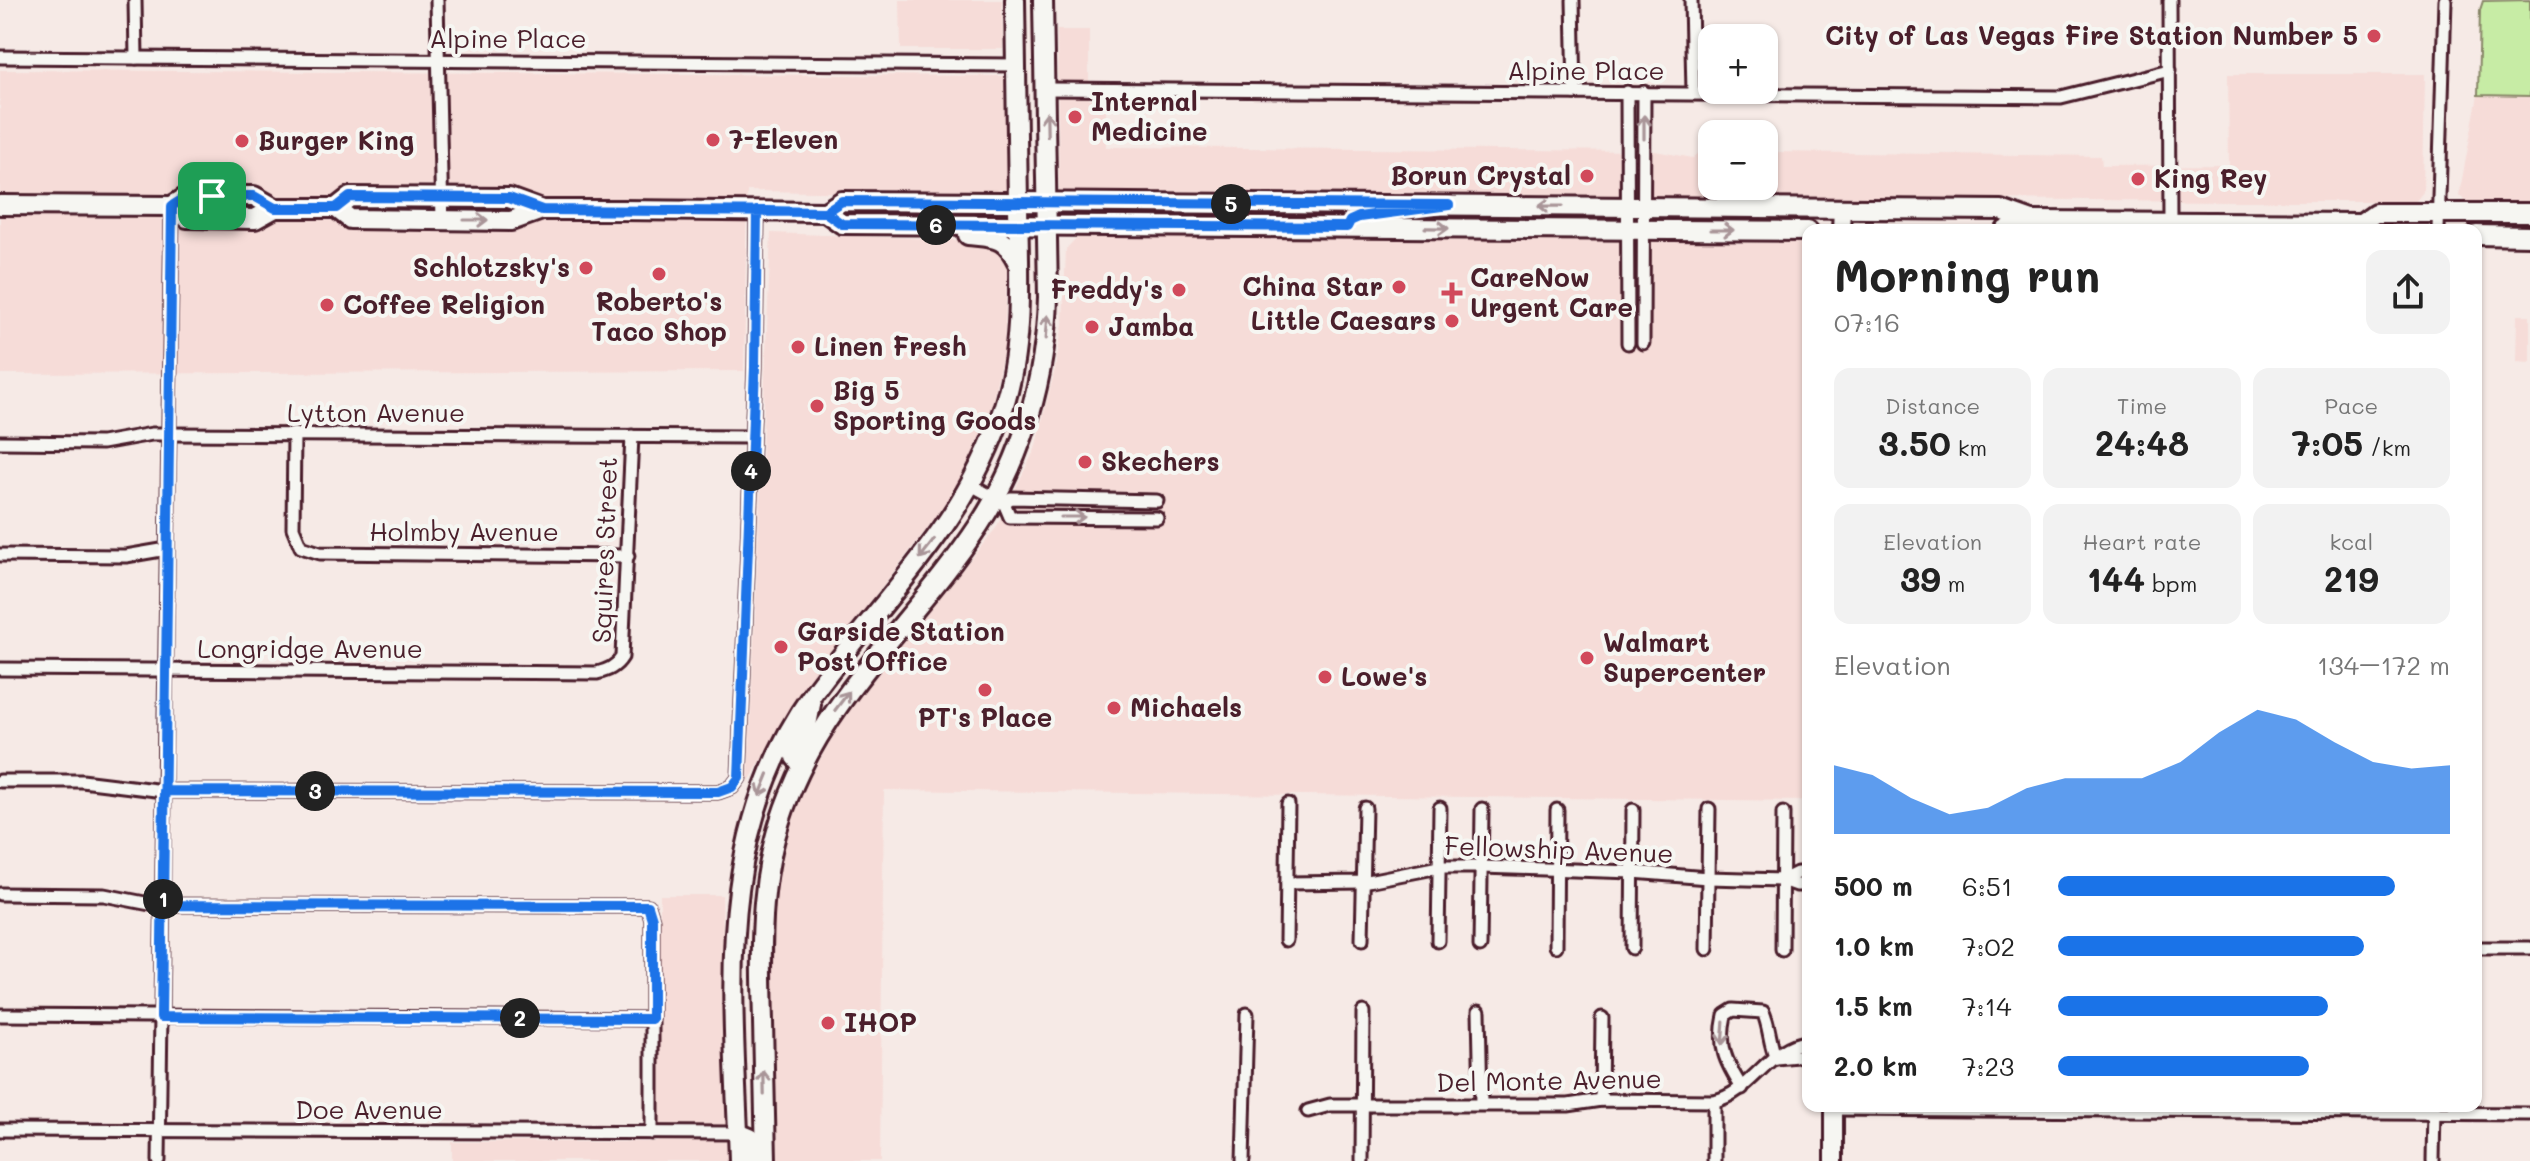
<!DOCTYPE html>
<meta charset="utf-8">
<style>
:root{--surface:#fff;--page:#f2f2f2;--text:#222;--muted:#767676;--accent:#1a73e8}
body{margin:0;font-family:Mali,sans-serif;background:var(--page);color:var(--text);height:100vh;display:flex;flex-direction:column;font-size:30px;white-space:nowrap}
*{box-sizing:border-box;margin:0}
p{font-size:26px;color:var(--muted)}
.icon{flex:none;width:44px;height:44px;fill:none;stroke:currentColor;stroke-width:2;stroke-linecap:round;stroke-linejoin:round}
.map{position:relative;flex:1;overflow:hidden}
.details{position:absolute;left:1802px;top:224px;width:680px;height:888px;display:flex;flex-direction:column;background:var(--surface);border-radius:16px;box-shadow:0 2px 6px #0004}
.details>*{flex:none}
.tools{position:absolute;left:1698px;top:24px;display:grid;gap:16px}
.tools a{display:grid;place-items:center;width:80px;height:80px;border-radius:16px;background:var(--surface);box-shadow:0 2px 6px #0004;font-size:40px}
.pin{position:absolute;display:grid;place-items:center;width:68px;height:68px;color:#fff;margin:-34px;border-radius:16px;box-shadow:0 4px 12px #0006}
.km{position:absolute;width:40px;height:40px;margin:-20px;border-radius:50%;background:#222;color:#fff;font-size:22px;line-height:40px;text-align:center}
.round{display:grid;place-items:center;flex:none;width:84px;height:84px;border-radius:16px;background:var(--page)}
.summary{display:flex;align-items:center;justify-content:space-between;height:136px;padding:0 32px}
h1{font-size:44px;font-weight:700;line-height:60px}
.stats{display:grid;grid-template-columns:repeat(3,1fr);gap:12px;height:136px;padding:8px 32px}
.stats div{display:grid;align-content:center;border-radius:16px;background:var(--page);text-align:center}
.stats b{font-size:34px;font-weight:700}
.stats small{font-size:22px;font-weight:400}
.stats p{font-size:22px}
.chart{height:224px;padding:16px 32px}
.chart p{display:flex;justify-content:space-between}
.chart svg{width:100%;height:144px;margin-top:8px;fill:var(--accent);opacity:.7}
ul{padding:0 32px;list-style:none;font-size:26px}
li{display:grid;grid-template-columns:128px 96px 1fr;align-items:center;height:60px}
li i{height:20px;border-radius:10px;background:var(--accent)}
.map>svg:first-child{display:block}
.built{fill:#f6dcd8}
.green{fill:#c7eca5;stroke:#888668;stroke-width:2}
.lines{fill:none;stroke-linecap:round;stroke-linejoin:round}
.street-casing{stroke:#4a1f2b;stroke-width:17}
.secondary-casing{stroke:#4a1f2b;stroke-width:22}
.primary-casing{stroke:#4a1f2b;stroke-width:24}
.street{stroke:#f6f6f2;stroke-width:11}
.secondary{stroke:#f6f6f2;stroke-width:16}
.primary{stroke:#f6f6f2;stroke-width:18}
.oneway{stroke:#a99598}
.route-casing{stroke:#fff;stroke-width:16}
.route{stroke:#1a73e8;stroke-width:10}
.poi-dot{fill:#d1495b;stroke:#f6f6f2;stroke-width:3}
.labels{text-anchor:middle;stroke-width:8;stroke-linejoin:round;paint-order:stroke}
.poi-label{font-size:26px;font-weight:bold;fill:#4a1f2b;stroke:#f6f6f2;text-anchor:start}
.street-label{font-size:26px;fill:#4a1f2b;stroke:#f6f6f2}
</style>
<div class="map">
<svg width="2530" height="1161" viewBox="0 0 2530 1161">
<rect width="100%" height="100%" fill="#f6eae6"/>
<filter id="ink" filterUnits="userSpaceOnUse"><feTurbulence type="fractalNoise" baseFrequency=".0125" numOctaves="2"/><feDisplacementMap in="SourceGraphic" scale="16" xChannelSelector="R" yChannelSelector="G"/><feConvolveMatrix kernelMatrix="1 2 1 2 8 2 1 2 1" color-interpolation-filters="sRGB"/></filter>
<g filter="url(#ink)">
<g class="built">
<path d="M900,0H1002L1003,49H901Z"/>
<path d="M1057,30H1089V99L1106,100V147L1655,151L1693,158L1700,152H1712V186H1764V152L2101,156L2102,166L2229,165L2228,74H2425L2423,192L2416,201H2230L1059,192Z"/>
<path d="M0,70L1005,76L1007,195L747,191L744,371L0,374Z"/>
<path d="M2478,95L2530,96V203L2466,202L2459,195Z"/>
<path d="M771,233L963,240L996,243L1008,252L1004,348L987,427L953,495L798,695L748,783Z"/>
<path d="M1078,236L1808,243V801L884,790L880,1161H778L770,907L780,843L804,789L845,714L996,528L1035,449L1055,369L1063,324L1066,249Z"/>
<path d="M2517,315H2530V363L2516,362Z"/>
<path d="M660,895H722L728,1161H452V1142H659Z"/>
</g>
<path class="green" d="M2530,0V96L2478,95L2480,10L2483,1Z"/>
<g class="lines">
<g class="street-casing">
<g id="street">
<path d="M135,0L136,58"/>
<path d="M437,0L442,220"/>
<path d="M1573,0L1575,93"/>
<path d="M1691,0L1693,93"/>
<path d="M2169,0L2170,222"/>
<path d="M0,57L1016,65"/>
<path d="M1046,89L2061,97L2170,70"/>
<path d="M1627,92L1628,343"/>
<path d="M2438,230L2445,0"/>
<path d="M1643,343L1644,92"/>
<path d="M294,434L293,528L301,547L320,553L628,556"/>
<path d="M0,442L102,443L152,434H169L752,437"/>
<path d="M971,485L1004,503L1010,517L1157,518"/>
<path d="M1004,503L1011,498L1157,501"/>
<path d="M0,555L126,556L167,549"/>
<path d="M0,669L597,673C608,670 616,667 622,657L632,436"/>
<path d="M0,781H82L164,791L718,792L732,787L739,778L755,367L757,211"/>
<path d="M1783,880L1797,873H1808"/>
<path d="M1287,883L1363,882L1439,867H1481L1633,872L1708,878L1783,880L1797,885H1808"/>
<path d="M0,894L104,895L155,905L648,906L652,919V1133"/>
<path d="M1286,940L1288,804"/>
<path d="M1362,940L1365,808"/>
<path d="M1438,941L1440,808"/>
<path d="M1480,946L1482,809"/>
<path d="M1556,946L1557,810"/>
<path d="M1632,948L1633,810"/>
<path d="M2476,948H2530"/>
<path d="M1707,949L1709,809"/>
<path d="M1782,950L1783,813"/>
<path d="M1479,1011L1481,1104"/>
<path d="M0,1015L652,1019"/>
<path d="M1776,1058L1808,1055"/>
<path d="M1742,1088C1725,1061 1718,1047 1725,1015L1733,1010L1763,1012C1770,1027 1769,1043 1776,1058"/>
<path d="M1601,1100L1602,1018"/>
<path d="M1834,1109L2530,1114"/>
<path d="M1308,1111L1330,1105H1568L1601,1100L1714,1101C1752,1093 1769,1045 1808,1042"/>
<path d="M0,1130L738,1133"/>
<path d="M159,1161L172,206"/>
<path d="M1243,1161L1247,1014"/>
<path d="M1362,1161L1363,1012"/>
<path d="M1714,1161V1101"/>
<path d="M2433,1161L2434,1107"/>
</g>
</g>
<g class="secondary-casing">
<g id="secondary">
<path d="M1841,230L1842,208"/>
<path d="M1834,1161V1106"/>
</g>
</g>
<g class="primary-casing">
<g id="primary">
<path d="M0,205L172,206L188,196H254L275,208H336L350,219L511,221L542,210"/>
<path d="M172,206L187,218L255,219L275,208"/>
<path d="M336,208L350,197L509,198L542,210H622L825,212L842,201L1002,202L2001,210L2032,221"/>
<path d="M825,212L842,224L1808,231"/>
<path d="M2006,230L2032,221L2361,223L2375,213H2530"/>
<path d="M968,235C995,238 1005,236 1018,263"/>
<path d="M2476,235L2530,236"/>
<path d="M802,765L795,757L794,750L807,725L811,704"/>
<path d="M738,1133L750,1138L752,1161"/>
<path d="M739,1161C734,996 711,835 814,692C882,599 967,523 1003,409C1024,344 1019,274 1018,205C1017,137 1016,68 1015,0"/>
<path d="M766,1161C765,1115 764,1068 763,1022C761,942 758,872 789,796C831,690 918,618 979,525C1023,458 1046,378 1048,297L1043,0"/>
</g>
</g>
<use href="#street" class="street"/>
<use href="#secondary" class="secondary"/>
<use href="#primary" class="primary"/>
</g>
<defs><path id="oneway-shaft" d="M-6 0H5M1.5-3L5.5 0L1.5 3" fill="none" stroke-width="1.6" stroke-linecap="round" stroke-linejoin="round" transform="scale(2)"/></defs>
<g class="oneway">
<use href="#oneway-shaft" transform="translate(1047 124) rotate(-91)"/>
<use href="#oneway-shaft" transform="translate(1644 127) rotate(-90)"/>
<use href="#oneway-shaft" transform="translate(1550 206) rotate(-179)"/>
<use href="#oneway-shaft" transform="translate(476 220)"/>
<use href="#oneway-shaft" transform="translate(1437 228) rotate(1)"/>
<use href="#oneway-shaft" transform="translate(1722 230)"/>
<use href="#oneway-shaft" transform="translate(1047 327) rotate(-86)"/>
<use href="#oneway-shaft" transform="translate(1073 517)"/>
<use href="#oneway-shaft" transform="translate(927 549) rotate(128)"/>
<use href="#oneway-shaft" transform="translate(842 701) rotate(-53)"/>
<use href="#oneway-shaft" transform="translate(764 785) rotate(112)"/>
<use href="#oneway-shaft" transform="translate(1723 1033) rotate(94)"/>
<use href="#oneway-shaft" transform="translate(764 1083) rotate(-91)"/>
</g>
</g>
<g class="lines" filter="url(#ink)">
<g class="route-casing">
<path id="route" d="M212,196H188L172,206L171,287C168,493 165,699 163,905L648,906L652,919V1019L161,1017L164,791L718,792L732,787L739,778L755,367L757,211L825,212L842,201L1449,205L1359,217L1350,221L1347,227L842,224L825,212L542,210L509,198L350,197L336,208H275L254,196H212"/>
</g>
<use href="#route" class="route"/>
</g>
<g class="poi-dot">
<circle cx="2374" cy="36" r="8"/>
<circle cx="1075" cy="117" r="8"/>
<circle cx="713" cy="140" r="8"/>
<circle cx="242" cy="141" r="8"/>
<circle cx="1587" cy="176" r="8"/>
<circle cx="2138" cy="179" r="8"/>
<circle cx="586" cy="268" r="8"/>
<circle cx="659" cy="274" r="8"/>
<circle cx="1399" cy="287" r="8"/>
<circle cx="1179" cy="290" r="8"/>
<path d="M1448 281h8v8h8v8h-8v8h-8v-8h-8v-8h8z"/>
<circle cx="327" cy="305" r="8"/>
<circle cx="1452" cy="321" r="8"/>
<circle cx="1092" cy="327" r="8"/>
<circle cx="798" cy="347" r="8"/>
<circle cx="817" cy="406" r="8"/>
<circle cx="1085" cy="462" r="8"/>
<circle cx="781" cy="647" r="8"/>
<circle cx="1587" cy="658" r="8"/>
<circle cx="1325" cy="677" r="8"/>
<circle cx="985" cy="690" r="8"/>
<circle cx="1114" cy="708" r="8"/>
<circle cx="828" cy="1023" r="8"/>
</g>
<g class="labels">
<g class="poi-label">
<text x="2358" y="45" text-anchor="end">City of Las Vegas Fire Station Number 5</text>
<text x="1091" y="111">Internal<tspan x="1091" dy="30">Medicine</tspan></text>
<text x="729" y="149">7-Eleven</text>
<text x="258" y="150">Burger King</text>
<text x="1571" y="185" text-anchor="end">Borun Crystal</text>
<text x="2154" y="188">King Rey</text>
<text x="570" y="277" text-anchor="end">Schlotzsky's</text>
<text x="1470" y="287">CareNow<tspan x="1470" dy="30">Urgent Care</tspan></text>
<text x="1383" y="296" text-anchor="end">China Star</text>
<text x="1163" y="299" text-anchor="end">Freddy's</text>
<text x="659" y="311" text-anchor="middle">Roberto's<tspan x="659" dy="30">Taco Shop</tspan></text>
<text x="343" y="314">Coffee Religion</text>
<text x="1436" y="330" text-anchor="end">Little Caesars</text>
<text x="1108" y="336">Jamba</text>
<text x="814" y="356">Linen Fresh</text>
<text x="833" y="400">Big 5<tspan x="833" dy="30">Sporting Goods</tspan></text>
<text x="1101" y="471">Skechers</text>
<text x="797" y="641">Garside Station<tspan x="797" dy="30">Post Office</tspan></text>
<text x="1603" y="652">Walmart<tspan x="1603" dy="30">Supercenter</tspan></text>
<text x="1341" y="686">Lowe's</text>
<text x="1130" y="717">Michaels</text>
<text x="985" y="727" text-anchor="middle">PT's Place</text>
<text x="844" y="1032">IHOP</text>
</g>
<g class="street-label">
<text x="508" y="48">Alpine Place</text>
<text x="1586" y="80">Alpine Place</text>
<text x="376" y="422">Lytton Avenue</text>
<text x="464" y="541">Holmby Avenue</text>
<text transform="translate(605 550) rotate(-88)" y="9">Squires Street</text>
<text x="310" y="658">Longridge Avenue</text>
<text transform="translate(1559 850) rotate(2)" y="9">Fellowship Avenue</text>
<text transform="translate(1549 1081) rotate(-1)" y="9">Del Monte Avenue</text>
<text x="369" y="1119">Doe Avenue</text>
</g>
</g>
</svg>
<div class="tools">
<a>+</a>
<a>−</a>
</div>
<div class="pin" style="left:212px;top:196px;background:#1e9e55"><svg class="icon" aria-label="arrive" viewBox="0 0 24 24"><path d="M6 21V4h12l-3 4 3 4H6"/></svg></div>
<b class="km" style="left:163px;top:899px">1</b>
<b class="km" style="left:520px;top:1018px">2</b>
<b class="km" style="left:315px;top:791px">3</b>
<b class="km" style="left:751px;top:471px">4</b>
<b class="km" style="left:1231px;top:204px">5</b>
<b class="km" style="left:936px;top:225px">6</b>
<section class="details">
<div class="summary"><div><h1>Morning run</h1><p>07:16</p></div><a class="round"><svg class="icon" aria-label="share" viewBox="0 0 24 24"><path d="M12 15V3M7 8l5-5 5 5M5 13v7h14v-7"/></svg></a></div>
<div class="stats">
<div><p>Distance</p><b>3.50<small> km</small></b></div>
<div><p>Time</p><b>24:48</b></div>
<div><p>Pace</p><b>7:05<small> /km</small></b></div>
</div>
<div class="stats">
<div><p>Elevation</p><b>39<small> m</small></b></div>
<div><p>Heart rate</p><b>144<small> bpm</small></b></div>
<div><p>kcal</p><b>219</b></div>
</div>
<div class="chart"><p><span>Elevation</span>134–172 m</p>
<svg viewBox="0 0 160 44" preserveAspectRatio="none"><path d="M0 44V23L10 26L20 33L30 38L40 36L50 30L60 27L70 27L80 27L90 22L100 13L110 6L120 9L130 16L140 22L150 24L160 23V44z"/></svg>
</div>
<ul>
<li><b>500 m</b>6:51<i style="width:86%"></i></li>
<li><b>1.0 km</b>7:02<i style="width:78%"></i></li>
<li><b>1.5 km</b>7:14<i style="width:69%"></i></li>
<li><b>2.0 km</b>7:23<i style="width:64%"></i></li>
</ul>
</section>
</div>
